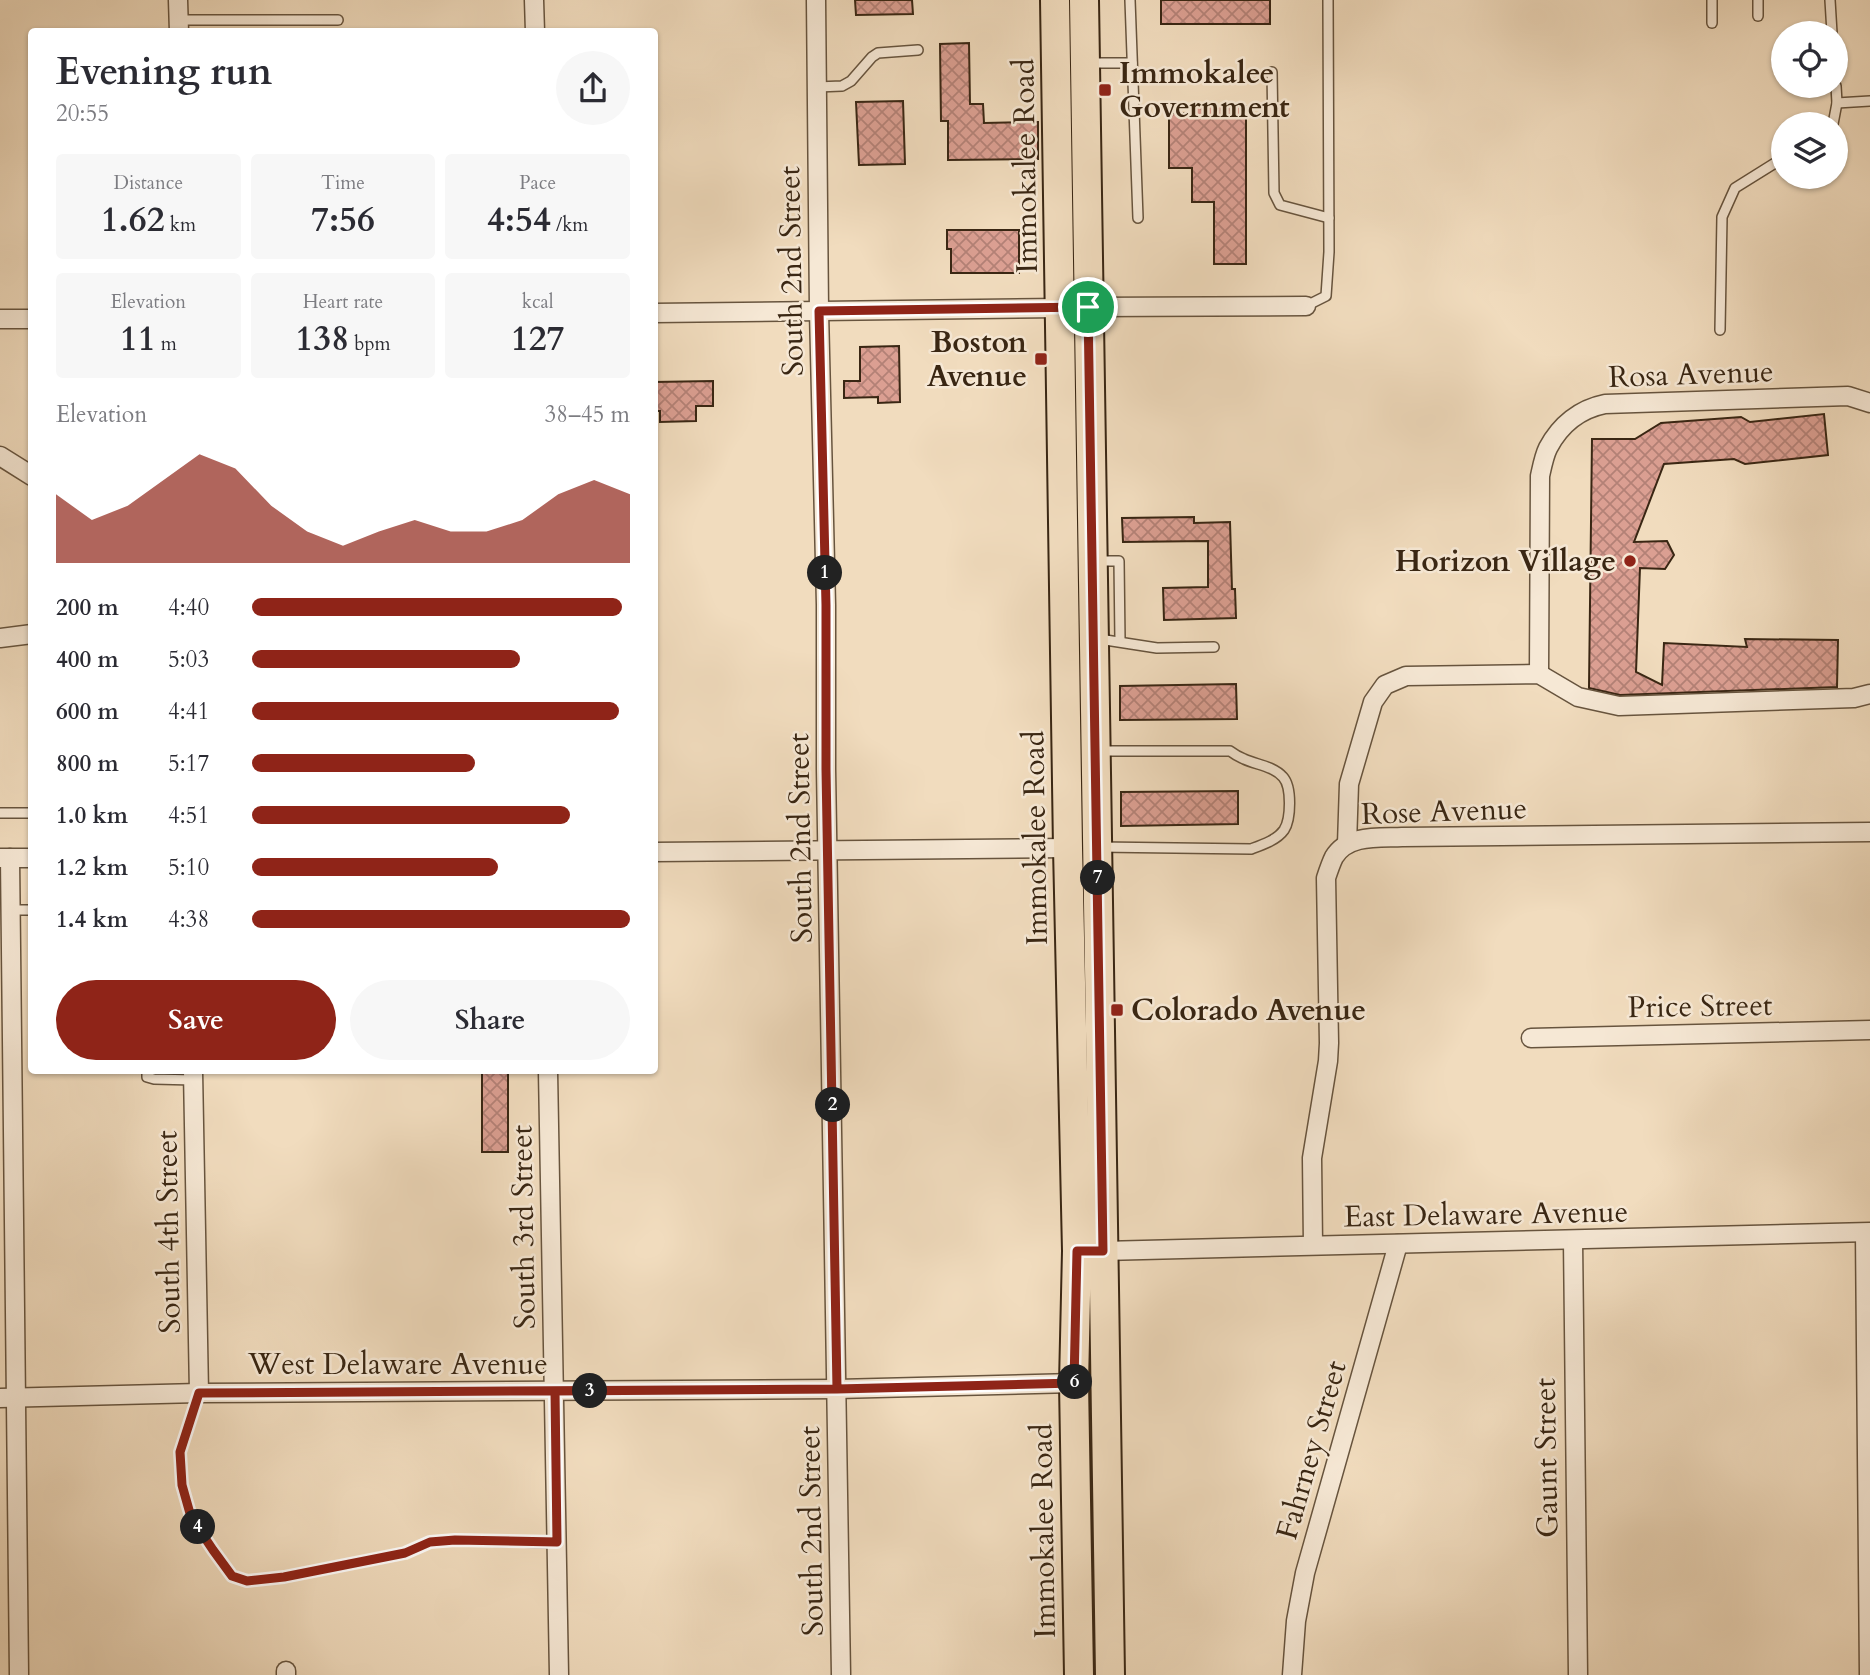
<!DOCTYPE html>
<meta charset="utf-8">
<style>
:root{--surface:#fff;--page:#f7f7f7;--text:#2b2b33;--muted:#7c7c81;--accent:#8f2418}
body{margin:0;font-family:Cardo,serif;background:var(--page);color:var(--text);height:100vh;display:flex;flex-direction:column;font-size:26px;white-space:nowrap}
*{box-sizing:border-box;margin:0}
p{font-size:23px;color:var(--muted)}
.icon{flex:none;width:38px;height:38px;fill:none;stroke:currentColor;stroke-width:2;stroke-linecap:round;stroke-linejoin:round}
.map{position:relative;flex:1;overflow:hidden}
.details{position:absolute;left:28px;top:28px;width:630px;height:1046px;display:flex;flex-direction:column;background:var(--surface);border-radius:7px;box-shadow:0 2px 5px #0004}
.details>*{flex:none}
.buttons{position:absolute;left:1771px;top:21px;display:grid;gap:14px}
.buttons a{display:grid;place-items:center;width:77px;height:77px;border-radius:50%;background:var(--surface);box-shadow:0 2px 5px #0004;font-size:35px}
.pin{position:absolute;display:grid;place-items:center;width:60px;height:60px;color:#fff;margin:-30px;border:4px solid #fff;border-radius:50%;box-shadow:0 2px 7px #0007}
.km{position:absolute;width:35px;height:35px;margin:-18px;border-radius:50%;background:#222;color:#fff;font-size:19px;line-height:35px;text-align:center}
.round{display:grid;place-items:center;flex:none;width:74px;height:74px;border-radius:37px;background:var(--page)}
.headline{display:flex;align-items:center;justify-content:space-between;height:119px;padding:0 28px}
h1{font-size:38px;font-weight:600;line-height:52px}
.metrics{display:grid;grid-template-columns:repeat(3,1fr);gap:10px;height:119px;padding:7px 28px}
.metrics div{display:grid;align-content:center;border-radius:7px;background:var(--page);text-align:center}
.metrics b{font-size:35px;font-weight:600}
.metrics small{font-size:19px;font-weight:400}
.metrics p{font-size:19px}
.chart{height:196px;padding:14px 28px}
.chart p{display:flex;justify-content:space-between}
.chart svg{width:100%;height:126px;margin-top:7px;fill:var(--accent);opacity:.7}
.primary-button{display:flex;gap:14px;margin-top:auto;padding:14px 28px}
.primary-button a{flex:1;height:80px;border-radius:42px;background:var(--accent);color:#fff;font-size:28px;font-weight:600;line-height:80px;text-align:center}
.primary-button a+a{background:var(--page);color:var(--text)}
ul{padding:0 28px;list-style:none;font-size:23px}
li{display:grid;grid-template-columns:112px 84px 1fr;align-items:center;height:52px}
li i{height:18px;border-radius:9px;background:var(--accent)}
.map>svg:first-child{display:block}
.building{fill:url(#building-cross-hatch);stroke:#392613;stroke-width:2}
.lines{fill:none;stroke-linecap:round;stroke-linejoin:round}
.lane-casing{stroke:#67543e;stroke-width:12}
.street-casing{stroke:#67543e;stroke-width:21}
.primary-casing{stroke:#392613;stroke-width:32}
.lane{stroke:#f6e8d5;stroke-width:9}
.street{stroke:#f6e8d5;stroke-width:18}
.primary{stroke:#f1dcbe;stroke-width:28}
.route-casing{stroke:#fff;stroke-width:14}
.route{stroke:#8f2418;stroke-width:9}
.poi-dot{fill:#8f2418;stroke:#f6e8d5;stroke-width:2.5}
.labels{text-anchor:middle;stroke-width:5;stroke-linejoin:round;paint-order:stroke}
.poi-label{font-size:30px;font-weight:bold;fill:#392613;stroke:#f6e8d5;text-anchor:start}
.street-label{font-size:30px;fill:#392613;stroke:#f6e8d5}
</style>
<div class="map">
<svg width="1870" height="1675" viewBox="0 0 1870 1675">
<defs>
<pattern id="building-cross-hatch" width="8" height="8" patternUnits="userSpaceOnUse" patternTransform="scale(1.75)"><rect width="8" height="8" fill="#db9f92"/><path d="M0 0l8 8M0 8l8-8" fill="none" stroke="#b38176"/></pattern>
</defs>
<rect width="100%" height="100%" fill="#f1dcbe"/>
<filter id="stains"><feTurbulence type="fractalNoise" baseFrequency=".00286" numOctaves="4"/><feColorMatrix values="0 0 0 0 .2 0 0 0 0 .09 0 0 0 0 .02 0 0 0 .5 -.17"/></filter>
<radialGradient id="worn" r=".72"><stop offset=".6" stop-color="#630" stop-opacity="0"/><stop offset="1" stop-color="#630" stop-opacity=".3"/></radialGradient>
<g class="building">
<path d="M855,0H912L913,14L856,15Z"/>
<rect x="1161" y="0" width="109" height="24"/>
<path d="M969,43L970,104H983L984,123L1038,122V159L948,160V121H941L940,44Z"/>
<path d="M903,101L905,164L859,165L856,102Z"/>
<path d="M1192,106H1246V264H1214V202H1192V168H1169V113H1192Z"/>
<path d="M947,230H1019V273H951V249H947Z"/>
<path d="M899,346L900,402L878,403V397L844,398V381H860V347Z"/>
<path d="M713,381V406H696V421L660,422V411H654V382Z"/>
<path d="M1824,414L1828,455L1745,464L1734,459L1664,464L1634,542L1667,541L1674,555L1665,569L1640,568L1636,672L1662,685L1664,643L1747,647L1745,639L1838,640L1837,687L1620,695L1589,688L1592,439H1635L1661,423L1741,417L1750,422Z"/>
<path d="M1194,517V523L1230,522L1232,589H1235L1236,618L1164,620L1163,588L1208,587V541L1123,542L1122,518Z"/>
<path d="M1236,684L1237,719L1120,720V686Z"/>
<path d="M1238,791V824L1121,826V792Z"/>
<rect x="482" y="1071" width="26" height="81"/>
</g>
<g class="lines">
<g class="lane-casing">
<g id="lane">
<path d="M1130,0L1138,218"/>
<path d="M1758,0V16"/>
<path d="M1830,0L1832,33"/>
<path d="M178,20H338"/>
<path d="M1712,23V0"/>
<path d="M1087,63H1132"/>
<path d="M1272,72L1274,193L1280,205L1329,218"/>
<path d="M817,87L842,86L851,81L872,57L878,53L918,50"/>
<path d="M1837,103L1870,101"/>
<path d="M1833,124L1837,103L1836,86"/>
<path d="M1306,306L1326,296L1329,252L1328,0"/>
<path d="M1720,330L1722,217L1735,188L1783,158"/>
<path d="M1097,561H1119L1120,641"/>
<path d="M1099,639L1157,648L1214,647"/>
<path d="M1097,751H1230C1234,754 1239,757 1244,759C1257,765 1273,766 1283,777C1292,787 1291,819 1284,830C1277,840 1262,845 1251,849L1099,847"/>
<path d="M0,813H32"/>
<path d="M10,910H32"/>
<path d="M147,1071V1077L154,1079L194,1080"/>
<path d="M199,1393L180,1452L182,1485L191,1517L213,1550L232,1575L247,1581L284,1577L405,1553L430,1542L455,1540L557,1543"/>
</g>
</g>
<g class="street-casing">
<g id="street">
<path d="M178,0L179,32"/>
<path d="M534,0L535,32"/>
<path d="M816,0L819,311L826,605V769L841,1675"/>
<path d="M1088,307L1306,306"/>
<path d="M654,313L1060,308"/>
<path d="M0,319H32"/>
<path d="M0,456L32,476"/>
<path d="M0,638L32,634"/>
<path d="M1539,674L1540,476C1542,467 1544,456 1548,448C1560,425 1580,409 1605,404L1848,396L1870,403"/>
<path d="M1347,844L1349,784L1373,702L1385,685L1406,676L1539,674L1578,697L1619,706L1854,698L1870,694"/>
<path d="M654,852L1068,848"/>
<path d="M0,858H32"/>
<path d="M10,858L19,1675"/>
<path d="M1531,1038L1870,1030"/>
<path d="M193,1071L199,1393"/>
<path d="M548,1071L559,1675"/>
<path d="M1865,1233L1869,1675"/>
<path d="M1573,1240L1578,1675"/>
<path d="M1313,1245L1312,1158L1328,1061L1329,1043L1326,878C1328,872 1331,863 1334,857C1348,834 1379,838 1402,837L1870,832"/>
<path d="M1103,1251L1870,1232"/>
<path d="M0,1398L199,1393L837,1389L1074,1383"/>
<path d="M286,1671V1675"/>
<path d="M1292,1675L1296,1621L1305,1573L1398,1244"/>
</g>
</g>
<g class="primary-casing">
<g id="primary">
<path d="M1055,0L1068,848L1077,1251L1074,1383L1079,1675"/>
<path d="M1084,0L1110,1675"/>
</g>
</g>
<use href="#lane" class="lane"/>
<use href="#street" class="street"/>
<use href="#primary" class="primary"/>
</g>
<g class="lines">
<g class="route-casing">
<path id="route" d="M1088,307L819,311L826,605V769L837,1389L199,1393L180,1452L182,1485L191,1517L213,1550L232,1576L247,1581L284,1577L405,1553L430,1542L455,1540L557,1542L555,1391L837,1389L1074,1383L1077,1251H1103L1088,307"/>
</g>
<use href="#route" class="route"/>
</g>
<g class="poi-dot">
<rect x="1098" y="83" width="14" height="14" rx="3.5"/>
<rect x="1034" y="352" width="14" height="14" rx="3.5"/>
<circle cx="1630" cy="561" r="7"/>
<rect x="1110" y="1003" width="14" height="14" rx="3.5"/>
</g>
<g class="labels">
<g class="poi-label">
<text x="1119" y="83">Immokalee<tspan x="1119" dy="34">Government</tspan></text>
<text x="1027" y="352" text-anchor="end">Boston<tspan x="1027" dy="34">Avenue</tspan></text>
<text x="1616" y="571" text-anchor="end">Horizon Village</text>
<text x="1131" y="1020">Colorado Avenue</text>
</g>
<g class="street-label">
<text transform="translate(1025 166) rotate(-91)" y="10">Immokalee Road</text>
<text transform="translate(791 271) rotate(-91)" y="10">South 2nd Street</text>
<text transform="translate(1691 374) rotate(-2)" y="10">Rosa Avenue</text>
<text transform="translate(1444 811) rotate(-2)" y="10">Rose Avenue</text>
<text transform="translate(800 838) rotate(-91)" y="10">South 2nd Street</text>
<text transform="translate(1035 838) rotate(-91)" y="10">Immokalee Road</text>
<text transform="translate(1700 1006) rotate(-1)" y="10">Price Street</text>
<text transform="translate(1486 1214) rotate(-1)" y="10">East Delaware Avenue</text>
<text transform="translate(523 1227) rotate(-91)" y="10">South 3rd Street</text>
<text transform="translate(168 1232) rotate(-91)" y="10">South 4th Street</text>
<text x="398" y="1374">West Delaware Avenue</text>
<text transform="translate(1311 1450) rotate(-74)" y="10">Fahrney Street</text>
<text transform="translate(1546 1458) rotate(-91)" y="10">Gaunt Street</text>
<text transform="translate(811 1531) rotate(-91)" y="10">South 2nd Street</text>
<text transform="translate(1043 1531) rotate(-91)" y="10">Immokalee Road</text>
</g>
</g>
<rect width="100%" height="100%" filter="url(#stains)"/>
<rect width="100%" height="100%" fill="url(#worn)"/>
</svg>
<div class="buttons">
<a><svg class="icon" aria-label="locate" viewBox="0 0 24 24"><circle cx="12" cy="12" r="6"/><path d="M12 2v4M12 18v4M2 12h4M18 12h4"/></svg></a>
<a><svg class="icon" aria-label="layers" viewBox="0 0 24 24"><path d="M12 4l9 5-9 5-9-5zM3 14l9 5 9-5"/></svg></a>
</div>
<div class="pin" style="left:1088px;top:307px;background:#1e9e55"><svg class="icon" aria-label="arrive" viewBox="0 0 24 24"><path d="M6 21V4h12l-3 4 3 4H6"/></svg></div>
<b class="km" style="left:825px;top:573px">1</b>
<b class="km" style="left:833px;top:1105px">2</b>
<b class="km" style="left:590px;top:1391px">3</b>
<b class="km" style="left:198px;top:1527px">4</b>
<b class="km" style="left:1075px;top:1382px">6</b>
<b class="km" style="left:1098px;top:878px">7</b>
<section class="details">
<div class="headline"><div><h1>Evening run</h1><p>20:55</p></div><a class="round"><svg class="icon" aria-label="share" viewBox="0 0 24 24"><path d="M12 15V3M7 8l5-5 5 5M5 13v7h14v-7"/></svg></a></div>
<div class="metrics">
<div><p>Distance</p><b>1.62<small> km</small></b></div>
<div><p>Time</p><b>7:56</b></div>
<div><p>Pace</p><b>4:54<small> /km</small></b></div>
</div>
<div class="metrics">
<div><p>Elevation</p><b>11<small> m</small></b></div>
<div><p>Heart rate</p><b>138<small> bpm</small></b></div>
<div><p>kcal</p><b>127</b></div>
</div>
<div class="chart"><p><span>Elevation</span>38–45 m</p>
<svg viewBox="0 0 160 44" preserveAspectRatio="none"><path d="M0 44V20L10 29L20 24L30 15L40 6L50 11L60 24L70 33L80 38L90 33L100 29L110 33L120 33L130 29L140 20L150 15L160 20V44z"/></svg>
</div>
<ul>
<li><b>200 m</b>4:40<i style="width:98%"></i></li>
<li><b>400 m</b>5:03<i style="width:71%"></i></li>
<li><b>600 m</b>4:41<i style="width:97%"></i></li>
<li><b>800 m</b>5:17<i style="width:59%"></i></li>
<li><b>1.0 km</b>4:51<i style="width:84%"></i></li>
<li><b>1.2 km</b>5:10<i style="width:65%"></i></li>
<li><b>1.4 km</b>4:38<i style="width:100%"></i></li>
</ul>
<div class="primary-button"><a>Save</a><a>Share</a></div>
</section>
</div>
